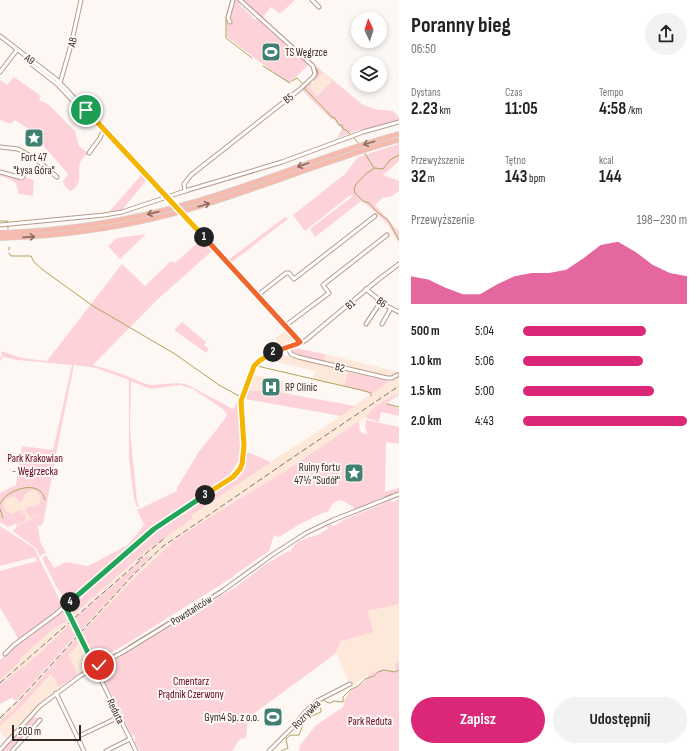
<!DOCTYPE html>
<html lang="pl">
<meta charset="utf-8">
<style>
:root{--surface:#fff;--page:#f2f2f2;--text:#222;--muted:#767676;--accent:#db2777}
body{margin:0;font-family:"Sofia Sans Condensed",sans-serif;background:var(--page);color:var(--text);height:100vh;display:flex;flex-direction:column;font-size:15px;white-space:nowrap}
*{box-sizing:border-box;margin:0}
p{font-size:13px;color:var(--muted)}
.icon{flex:none;width:22px;height:22px;fill:none;stroke:currentColor;stroke-width:2;stroke-linecap:round;stroke-linejoin:round}
.map{position:relative;flex:1;overflow:hidden}
.sheet{display:flex;flex-direction:column;background:var(--surface);width:300px}
.sheet>*{flex:none}
.needle{width:26px;rotate:356deg}
.fabs{position:absolute;left:351px;top:12px;display:grid;gap:8px}
.fabs a{display:grid;place-items:center;width:36px;height:36px;border-radius:50%;background:var(--surface);box-shadow:0 2px 6px #0003;font-size:20px}
.scale{position:absolute;left:12px;bottom:10px;width:69px;box-sizing:border-box;padding-left:4px;border:2px solid #362c24;border-top:0;font-size:11px;line-height:14px;white-space:nowrap;color:#362c24;-webkit-text-stroke:3px #fef8f4;paint-order:stroke}
.pin{position:absolute;display:grid;place-items:center;width:34px;height:34px;color:#fff;margin:-17px;border:2px solid #fff;border-radius:50%;box-shadow:0 1px 4px #0007}
.km{position:absolute;width:20px;height:20px;margin:-10px;border-radius:50%;background:#222;color:#fff;font-size:11px;line-height:20px;text-align:center}
.round{display:grid;place-items:center;flex:none;width:42px;height:42px;border-radius:21px;background:var(--page)}
.overview{display:flex;align-items:center;justify-content:space-between;height:68px;padding:0 12px}
h1{font-size:22px;font-weight:700;line-height:30px}
.figures{display:grid;grid-template-columns:repeat(3,1fr);gap:6px;height:68px;padding:4px 12px}
.figures div{display:grid;align-content:center}
.figures b{font-size:17px;font-weight:700}
.figures small{font-size:11px;font-weight:400}
.figures p{font-size:11px}
.chart{height:112px;padding:8px 12px}
.chart p{display:flex;justify-content:space-between}
.chart svg{width:100%;height:72px;margin-top:4px;fill:var(--accent);opacity:.7}
.primary-button{display:flex;gap:8px;margin-top:auto;padding:8px 12px}
.primary-button a{flex:1;height:46px;border-radius:24px;background:var(--accent);color:#fff;font-size:16px;font-weight:700;line-height:46px;text-align:center}
.primary-button a+a{background:var(--page);color:var(--text)}
ul{padding:0 12px;list-style:none;font-size:13px}
li{display:grid;grid-template-columns:64px 48px 1fr;align-items:center;height:30px}
li i{height:10px;border-radius:5px;background:var(--accent)}
main{display:flex;flex:1;min-height:0}
.map>svg:first-child{display:block}
.built{fill:#fde8da}
.green{fill:#fdd3d9}
.lines{fill:none;stroke-linecap:round;stroke-linejoin:round}
.stream{stroke:#aca65b;stroke-width:1}
.minor-casing{stroke:#b59b89;stroke-width:5}
.highway-casing{stroke:#d7d5d3;stroke-width:6}
.minor{stroke:#fff;stroke-width:3}
.highway{stroke:#f6bbae;stroke-width:4.5}
.rail{stroke:#7e766f;stroke-width:1;stroke-dasharray:6 3;stroke-linecap:butt}
.minor-bridge-casing{stroke:#b59b89;stroke-width:5;stroke-linecap:butt}
.minor-bridge{stroke:#fff;stroke-width:3}
.oneway{stroke:#8c6c62}
.split-1-casing{stroke:#fff;stroke-width:8}
.split-2-casing{stroke:#fff;stroke-width:8}
.split-3-casing{stroke:#fff;stroke-width:8}
.split-4-casing{stroke:#fff;stroke-width:8}
.split-5-casing{stroke:#fff;stroke-width:8}
.split-1{stroke:#f5b400;stroke-width:5}
.split-2{stroke:#f0652b;stroke-width:5}
.split-3{stroke:#f5b400;stroke-width:5}
.split-4{stroke:#22a559;stroke-width:5}
.split-5{stroke:#22a559;stroke-width:5}
.labels{text-anchor:middle;stroke-width:4;stroke-linejoin:round;paint-order:stroke}
.street-label{font-size:11px;fill:#362c24;stroke:#fef8f4}
.poi-label{font-size:11px;fill:#362c24;stroke:#fef8f4;text-anchor:start}
.park-label{font-size:11px;fill:#620025;stroke:#fef8f4}
</style>
<main>
<div class="map">
<svg width="399" height="751" viewBox="0 0 399 751">
<rect width="100%" height="100%" fill="#fef8f4"/>
<g class="built">
<path d="M323,73L332,81L317,96L308,87Z"/>
<path d="M286,329L296,343L282,347L275,339Z"/>
<path d="M278,354L347,370L346,371L348,372L344,386L313,380L315,371L265,359Z"/>
<path d="M325,354L398,372L392,378L323,363Z"/>
<path d="M399,374V393L385,401L387,403L288,469L205,520L158,555L137,575L11,712L0,721V716L16,701L120,587L150,557L148,555L139,563L71,622L55,640L28,664L24,667L23,666L0,685V680L19,661V660L23,656L53,629L70,619L145,552L193,517L192,515L229,489L323,428Z"/>
<path d="M253,375L295,384L292,395L268,391L247,390Z"/>
<path d="M24,485L48,495L42,523L16,528L17,527L16,524L8,527L0,522V496Z"/>
<path d="M399,604V662L394,664L396,671L383,669L369,674L351,687L336,653L341,641L368,611Z"/>
<path d="M80,643L91,665L90,667L78,674L68,655Z"/>
<path d="M52,674L59,687L41,702L7,741L0,731V726L21,707Z"/>
</g>
<g class="green">
<path d="M234,0H238L240,2L239,4L256,20L258,18L309,64L290,83L286,82L227,37L226,18L233,11L231,9Z"/>
<path d="M243,0H295L280,14L271,7L263,17L323,72L362,104L374,109L393,111L399,117V121L356,131L337,138L342,129L333,119H331L301,89L309,81L312,84L309,87L317,96L332,81L323,73L314,82L312,79C316,73 317,71 313,65L262,18V17Z"/>
<path d="M14,77L41,96L39,100L48,104L75,131L79,146L88,153C85,156 81,160 80,163C77,175 84,185 70,191L64,185L63,181L68,174L42,144L43,139L15,120L11,124L0,120V80L7,85Z"/>
<path d="M399,144V161L383,175L399,181V191L392,196L382,198L375,205L399,232V243L387,223H386C380,216 369,206 361,201L315,237L310,229L353,196L352,195L349,196L305,231L293,215L345,174L358,157Z"/>
<path d="M143,173L146,181L122,210L109,212Z"/>
<path d="M0,174L19,178L20,181H23L24,177L34,180L33,196L19,194C16,179 14,180 0,176Z"/>
<path d="M285,217L288,219L232,262L238,269L237,270L228,260Z"/>
<path d="M146,234L120,259L108,246L117,238Z"/>
<path d="M203,238L213,250L157,300L93,365L119,373L146,384L153,385L177,383L186,384L233,409L237,403L240,404L242,439L239,442L243,446L239,460L227,479L168,518L65,603V599L57,588L43,560V557L46,555L54,568L66,562L88,566L126,546L132,540L144,525L137,510L177,491V488C183,478 189,468 195,458C204,443 218,430 227,415L223,409L193,389L180,385L151,389L131,381L130,430L137,501L139,507H137L134,499L129,459V380L96,368L74,365L57,449L43,524L38,526L40,541L46,553L40,556L36,548L14,532L13,531L17,526L38,516V515L32,518L29,517L25,510L28,506L34,507L39,504C42,498 40,494 34,490L29,491L24,495L23,501L20,502L14,496L6,499L3,506L6,511L13,514L19,510L22,511L20,514L21,515L24,510V513L22,514H25L26,518L25,521L16,525L17,523L8,527L0,522V493L16,485L22,446L53,450L72,365L18,360L3,357L0,361V357H2L1,351L22,358L47,361L122,264L145,286L171,261L175,263Z"/>
<path d="M182,322L206,342L204,345L209,349L206,353L174,330Z"/>
<path d="M290,348H295L325,354L323,363L292,354Z"/>
<path d="M348,372L389,381L372,394L344,386Z"/>
<path d="M247,390L277,392L355,406L341,416L245,399Z"/>
<path d="M399,393V395L387,403L390,405L399,408V416L381,412L379,422L366,418C369,408 389,398 399,393Z"/>
<path d="M366,420L399,427V444L386,442L385,492L399,488V491L377,500L357,510L342,500C333,501 332,504 328,512L326,513L325,512L300,524L279,537L274,535L269,551L233,576V577L123,646L114,651L97,664H95L80,635L137,575L174,541L205,520L288,469L352,426L358,421L360,425L359,429L362,433L367,434L365,426Z"/>
<path d="M245,451L271,462L192,515L193,518L145,552L71,617L67,607L74,600H77L149,537L236,476C243,469 244,461 245,451Z"/>
<path d="M399,499V604L368,611L373,632L341,641L335,654L248,718L246,738L240,739L232,751H140L135,743V735L132,736L99,669L236,587L266,564L288,551L290,552C295,541 304,539 314,536C318,535 322,532 326,530L328,529L327,526L330,525L334,526L343,520L390,501L393,502Z"/>
<path d="M0,526L34,548L62,605L50,617L19,640L0,607V571L37,561L35,557L0,566Z"/>
<path d="M148,555L150,557L128,579L79,632L73,620Z"/>
<path d="M63,609H65L70,619L53,629L23,656L19,660L20,661L0,680V660L12,648Z"/>
<path d="M71,622L77,634L16,701L12,698L0,704V685L23,666L24,667C41,652 56,639 71,622Z"/>
<path d="M78,637L80,643L68,655L78,674L59,687L51,674L21,707L0,726V721L11,712Z"/>
<path d="M399,662V751H299L300,747H299L315,726L343,707L345,698L347,697L349,692L364,682L369,674L383,669L396,671L394,664Z"/>
<path d="M32,717L37,718V722L35,721L8,751H2Z"/>
</g>
<g class="lines">
<g class="stream">
<path d="M231,0L226,17V38L252,58"/>
<path d="M242,0L263,18"/>
<path d="M263,66L290,83"/>
<path d="M315,67L317,70L318,73L305,87V89L332,117L335,118L339,125H342L343,129L346,130L351,135"/>
<path d="M292,81L297,78L303,84"/>
<path d="M353,137L359,144"/>
<path d="M364,152L374,168"/>
<path d="M399,155L390,160L383,169L375,168L367,173L356,184L354,189L355,193L363,201L369,203L377,212L388,220L399,240"/>
<path d="M0,221H7L8,222"/>
<path d="M8,226V229"/>
<path d="M9,247V250"/>
<path d="M9,253L11,256H31L34,262L43,270L93,306L175,354L219,385L241,397"/>
<path d="M257,366L365,391L371,393V396"/>
<path d="M249,376L254,363L262,357"/>
<path d="M387,404L399,407"/>
<path d="M395,493L399,492"/>
<path d="M385,497L392,494"/>
<path d="M0,504C5,490 41,477 45,500"/>
<path d="M0,509L3,518"/>
<path d="M241,575L263,559"/>
<path d="M234,581L240,576"/>
<path d="M229,584L233,581"/>
<path d="M212,595L228,585"/>
<path d="M128,646L210,596"/>
<path d="M108,658L116,653"/>
<path d="M281,751L288,748L286,740C289,733 294,736 299,735L307,715L312,716L321,712V709L317,704L322,700H324L326,702L330,703L334,701L343,702V697L350,690L358,686L365,679L374,676L378,672L384,670L395,672L399,670"/>
</g>
<g class="minor-casing">
<g id="minor">
<path d="M312,0L319,7"/>
<path d="M230,22L228,18L233,0"/>
<path d="M0,36L56,79L66,89L172,203"/>
<path d="M31,60L30,63L57,84L91,120L93,118"/>
<path d="M0,72L17,50"/>
<path d="M60,83L71,45L81,0"/>
<path d="M0,147L18,149L36,159L57,177"/>
<path d="M89,153L100,138L104,129"/>
<path d="M0,172L22,178L25,172"/>
<path d="M185,191L184,184L191,175L299,90L313,77L315,74L313,66L240,0"/>
<path d="M185,216L300,342"/>
<path d="M0,225L104,215L122,212L185,191L282,162L363,132L399,122"/>
<path d="M366,289L377,298L378,302L399,312"/>
<path d="M258,295L286,273H289L294,279L375,216"/>
<path d="M366,324L380,303"/>
<path d="M382,324L391,308"/>
<path d="M285,326L329,293L323,285L387,235"/>
<path d="M288,348L291,354L298,357L387,378H392L397,375"/>
<path d="M65,606L70,616"/>
<path d="M73,624L77,631"/>
<path d="M81,639L136,751"/>
<path d="M5,654L14,645L56,614L154,529L236,474L242,464L244,446L241,401L254,366L259,361L273,352L297,345L306,340L379,279L399,264"/>
<path d="M56,693L84,751"/>
<path d="M77,737L119,717"/>
<path d="M0,750L40,706L80,676L123,652L221,592L272,555L306,533L333,520L399,494"/>
<path d="M12,751L40,720"/>
<path d="M106,751L130,739"/>
<path d="M269,751L293,727L305,712L317,701L350,684"/>
</g>
</g>
<g class="highway-casing">
<g id="highway">
<path d="M0,233C65,231 129,221 191,203C261,183 329,153 399,134"/>
<path d="M0,238C68,236 135,226 200,206C246,192 290,175 335,160C356,153 377,145 399,140"/>
</g>
</g>
<use href="#minor" class="minor"/>
<use href="#highway" class="highway"/>
<g class="rail">
<path d="M138,560L166,537"/>
<path d="M0,683L143,558"/>
<path d="M0,718L21,698L133,575L162,547L184,532L289,460L399,386"/>
</g>
<g class="minor-bridge-casing">
<g id="minor-bridge">
<path d="M172,203L185,216"/>
<path d="M70,616L73,624"/>
<path d="M77,631L81,639"/>
</g>
</g>
<use href="#minor-bridge" class="minor-bridge"/>
</g>
<defs><path id="oneway-shaft" d="M-6 0H5M1.5-3L5.5 0L1.5 3" fill="none" stroke-width="1.6" stroke-linecap="round" stroke-linejoin="round"/></defs>
<g class="oneway">
<use href="#oneway-shaft" transform="translate(369 143) rotate(163)"/>
<use href="#oneway-shaft" transform="translate(303 165) rotate(161)"/>
<use href="#oneway-shaft" transform="translate(204 205) rotate(-17)"/>
<use href="#oneway-shaft" transform="translate(153 213) rotate(167)"/>
<use href="#oneway-shaft" transform="translate(29 237) rotate(-4)"/>
</g>
<g class="lines">
<g class="split-1-casing">
<path id="split-1" d="M86,110L204,237"/>
</g>
<g class="split-2-casing">
<path id="split-2" d="M204,237L300,342L297,344L273,352"/>
</g>
<g class="split-3-casing">
<path id="split-3" d="M205,495L233,477L240,469L242,464L244,446L241,401L254,366L259,361L273,352"/>
</g>
<g class="split-4-casing">
<path id="split-4" d="M70,602L154,529L205,495"/>
</g>
<g class="split-5-casing">
<path id="split-5" d="M70,602L65,606L95,667L99,665"/>
</g>
<use href="#split-1" class="split-1"/>
<use href="#split-2" class="split-2"/>
<use href="#split-3" class="split-3"/>
<use href="#split-4" class="split-4"/>
<use href="#split-5" class="split-5"/>
</g>
<defs>
<g id="stadium-square" transform="scale(1)"><rect x="-9" y="-9" width="18" height="18" rx="4" fill="#3f8070" stroke="#fef8f4"/><path d="M0-5a6.5 5 0 1 0 0 10a6.5 5 0 1 0 0-10ZM-3.5-1.8h7v3.6h-7Z" fill="#fff"/></g>
<g id="sight-square" transform="scale(1)"><rect x="-9" y="-9" width="18" height="18" rx="4" fill="#3f8070" stroke="#fef8f4"/><path d="M0-6L1.8-2.2L6-1.7L2.9 1.2L3.7 5.4L0 3.3L-3.7 5.4L-2.9 1.2L-6-1.7L-1.8-2.2Z" fill="#fff"/></g>
<g id="hospital-square" transform="scale(1)"><rect x="-9" y="-9" width="18" height="18" rx="4" fill="#3f8070" stroke="#fef8f4"/><path d="M-5-5h3v3.5h4V-5h3V5h-3V1.5h-4V5h-3Z" fill="#fff"/></g>
</defs>
<g fill-rule="evenodd">
<use href="#stadium-square" x="271" y="52"/>
<use href="#sight-square" x="34" y="138"/>
<use href="#hospital-square" x="271" y="387"/>
<use href="#sight-square" x="354" y="473"/>
<use href="#stadium-square" x="273" y="717"/>
</g>
<g class="labels">
<g class="street-label">
<text transform="translate(72 42) rotate(-76)" y="4">A8</text>
<text transform="translate(30 59) rotate(37)" y="4">A9</text>
<text transform="translate(288 98) rotate(-38)" y="4">B5</text>
<text transform="translate(382 302) rotate(37)" y="4">B6</text>
<text transform="translate(350 304) rotate(-41)" y="4">B1</text>
<text transform="translate(340 367) rotate(13)" y="4">B2</text>
<text transform="translate(191 610) rotate(-32)" y="4">Powstańców</text>
<text transform="translate(116 711) rotate(64)" y="4">Reduta</text>
<text transform="translate(306 714) rotate(-46)" y="4">Rozrywka</text>
</g>
<g class="poi-label">
<text x="285" y="56">TS Węgrzce</text>
<text x="34" y="161" text-anchor="middle">Fort 47<tspan x="34" dy="13">"Łysa Góra"</tspan></text>
<text x="285" y="391">RP Clinic</text>
<text x="340" y="471" text-anchor="end">Ruiny fortu<tspan x="340" dy="13">47½ "Sudół"</tspan></text>
<text x="259" y="721" text-anchor="end">Gym4 Sp. z o.o.</text>
</g>
<g class="park-label">
<text x="35" y="462">Park Krakowian<tspan x="35" dy="13">- Węgrzecka</tspan></text>
<text x="191" y="685">Cmentarz<tspan x="191" dy="13">Prądnik Czerwony</tspan></text>
<text x="370" y="725">Park Reduta</text>
</g>
</g>
</svg>
<div class="fabs">
<a><svg class="needle" viewBox="-14 -14 28 28"><path d="M0-13l5 13h-10z" fill="#e53935"/><path d="M0 13l5-13h-10z" fill="#767676"/></svg></a>
<a><svg class="icon" aria-label="layers" viewBox="0 0 24 24"><path d="M12 4l9 5-9 5-9-5zM3 14l9 5 9-5"/></svg></a>
</div>
<div class="scale">200 m</div>
<div class="pin" style="left:86px;top:110px;background:#1e9e55"><svg class="icon" aria-label="arrive" viewBox="0 0 24 24"><path d="M6 21V4h12l-3 4 3 4H6"/></svg></div>
<div class="pin" style="left:99px;top:665px;background:#d93025"><svg class="icon" aria-label="check" viewBox="0 0 24 24"><path d="M5 12l5 5 9-10"/></svg></div>
<b class="km" style="left:204px;top:237px">1</b>
<b class="km" style="left:273px;top:352px">2</b>
<b class="km" style="left:205px;top:495px">3</b>
<b class="km" style="left:70px;top:602px">4</b>
</div>
<section class="sheet">
<div class="overview"><div><h1>Poranny bieg</h1><p>06:50</p></div><a class="round"><svg class="icon" aria-label="share" viewBox="0 0 24 24"><path d="M12 15V3M7 8l5-5 5 5M5 13v7h14v-7"/></svg></a></div>
<div class="figures">
<div><p>Dystans</p><b>2.23<small> km</small></b></div>
<div><p>Czas</p><b>11:05</b></div>
<div><p>Tempo</p><b>4:58<small> /km</small></b></div>
</div>
<div class="figures">
<div><p>Przewyższenie</p><b>32<small> m</small></b></div>
<div><p>Tętno</p><b>143<small> bpm</small></b></div>
<div><p>kcal</p><b>144</b></div>
</div>
<div class="chart"><p><span>Przewyższenie</span>198–230 m</p>
<svg viewBox="0 0 160 44" preserveAspectRatio="none"><path d="M0 44V27L10 29L20 34L30 38L40 38L50 32L60 27L70 25L80 25L90 23L100 16L110 8L120 6L130 12L140 20L150 25L160 27V44z"/></svg>
</div>
<ul>
<li><b>500 m</b>5:04<i style="width:75%"></i></li>
<li><b>1.0 km</b>5:06<i style="width:73%"></i></li>
<li><b>1.5 km</b>5:00<i style="width:80%"></i></li>
<li><b>2.0 km</b>4:43<i style="width:100%"></i></li>
</ul>
<div class="primary-button"><a>Zapisz</a><a>Udostępnij</a></div>
</section>
</main>
